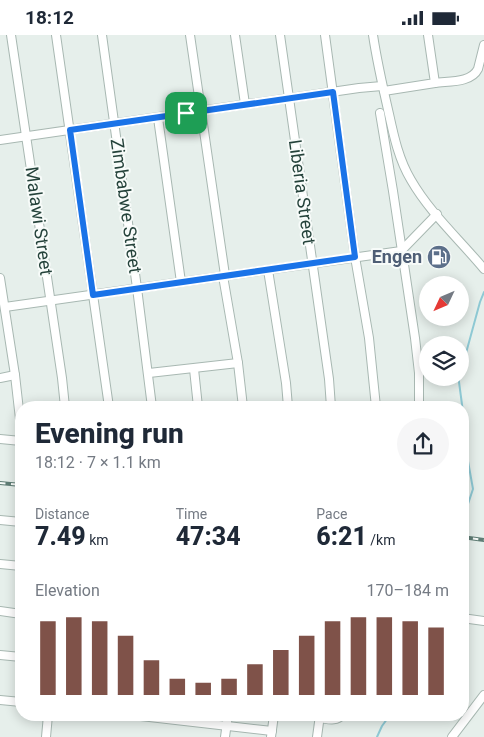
<!DOCTYPE html>
<meta charset="utf-8">
<style>
:root{--surface:#fff;--page:#f6f6f7;--text:#1f2937;--muted:#747a83;--accent:#7f5249}
body{margin:0;font-family:Roboto,sans-serif;background:var(--page);color:var(--text);height:100vh;display:flex;flex-direction:column;font-size:19px;white-space:nowrap}
*{box-sizing:border-box;margin:0}
p{font-size:16px;color:var(--muted)}
.icon{flex:none;width:28px;height:28px;fill:none;stroke:currentColor;stroke-width:2;stroke-linecap:round;stroke-linejoin:round}
.map{position:relative;flex:1;overflow:hidden}
.details{position:absolute;left:15px;top:366px;width:454px;height:320px;display:flex;flex-direction:column;background:var(--surface);border-radius:20px;box-shadow:0 2px 12px #0003}
.details>*{flex:none}
.needle{width:32px;rotate:226deg}
.buttons{position:absolute;left:419px;top:241px;display:grid;gap:10px}
.buttons a{display:grid;place-items:center;width:50px;height:50px;border-radius:50%;background:var(--surface);box-shadow:0 2px 12px #0003;font-size:25px}
.pin{position:absolute;display:grid;place-items:center;width:42px;height:42px;color:#fff;margin:-21px;border-radius:10px;box-shadow:0 2px 8px #0006}
.round{display:grid;place-items:center;flex:none;width:52px;height:52px;border-radius:26px;background:var(--page)}
.headline{display:flex;align-items:center;justify-content:space-between;height:85px;padding:0 20px}
h1{font-size:28px;font-weight:800;line-height:38px}
.figures{display:grid;grid-template-columns:repeat(3,1fr);gap:8px;height:85px;padding:5px 20px}
.figures div{display:grid;align-content:center}
.figures b{font-size:25px;font-weight:800}
.figures small{font-size:14px;font-weight:400}
.figures p{font-size:14px}
.chart{height:140px;padding:10px 20px}
.chart p{display:flex;justify-content:space-between}
.chart svg{width:100%;height:90px;margin-top:5px;stroke:var(--accent);stroke-width:6}
.status{display:flex;justify-content:space-between;align-items:center;height:35px;padding:0 25px;background:var(--surface);direction:ltr}
.status svg{height:14px;fill:currentColor}
.map>svg:first-child{display:block}
.lines{fill:none;stroke-linecap:round;stroke-linejoin:round}
.stream{stroke:#8ec9d4;stroke-width:2}
.minor-casing{stroke:#a8b8b2;stroke-width:10}
.minor{stroke:#fff;stroke-width:8}
.rail-casing{stroke:#5f7d75;stroke-width:4}
.rail{stroke:#f7fbf9;stroke-width:2;stroke-dasharray:5.5;stroke-linecap:butt}
.route-casing{stroke:#fff;stroke-width:10}
.route{stroke:#1a73e8;stroke-width:6}
.labels{text-anchor:middle;stroke-width:4;stroke-linejoin:round;paint-order:stroke}
.street-label{font-size:18px;fill:#24423a;stroke:#f7fbf9}
.service-label{font-size:18px;font-weight:bold;fill:#4e5e75;stroke:#f7fbf9;text-anchor:end}
</style>
<div class="status"><b>18:12</b><svg viewBox="0 0 49 12"><path d="M0 12V9h3v3zM5 12V6h3v6zM10 12V3h3v9zM15 12V0h3v12zM26 1h20v11H26zM47 4h2v5h-2z"/></svg></div>
<div class="map">
<svg width="484" height="702" viewBox="0 0 484 702">
<rect width="100%" height="100%" fill="#e6efeb"/>
<g class="lines">
<g class="stream">
<path d="M460,340L480,267L484,257"/>
<path d="M459,342V347L463,377L464,404L473,454L467,472L462,494"/>
<path d="M377,702L382,691L390,680"/>
</g>
<g class="minor-casing">
<g id="minor">
<path d="M11,0L62,343L65,372"/>
<path d="M56,0L109,372"/>
<path d="M102,0L137,253L152,372"/>
<path d="M190,0L225,240"/>
<path d="M235,0L245,69"/>
<path d="M280,0L329,344L331,372"/>
<path d="M325,0L355,222L369,303L376,372"/>
<path d="M373,0C377,27 383,53 389,79C394,102 399,125 411,145C430,178 460,205 484,234"/>
<path d="M435,48C449,46 471,48 478,34L484,10"/>
<path d="M384,56L435,48L428,0"/>
<path d="M380,78L393,156L415,303L419,338V372"/>
<path d="M158,83L181,247"/>
<path d="M0,105L359,53L382,51"/>
<path d="M268,235L286,348L288,372"/>
<path d="M223,241L238,328L243,372"/>
<path d="M0,243L15,340L21,393"/>
<path d="M5,272L401,216L437,179"/>
<path d="M194,334L198,372"/>
<path d="M149,338L238,328"/>
<path d="M0,343L15,340"/>
<path d="M0,404L21,406"/>
<path d="M0,485L21,487"/>
<path d="M0,529L21,531"/>
<path d="M0,576L21,579"/>
<path d="M462,583L484,586"/>
<path d="M0,620L21,622"/>
<path d="M0,665L21,667"/>
<path d="M132,680L272,696"/>
<path d="M319,683C328,684 336,687 342,680"/>
<path d="M46,702L48,680"/>
<path d="M225,702L228,680"/>
<path d="M271,702L274,680"/>
<path d="M317,702L320,680"/>
<path d="M452,702L484,660"/>
</g>
</g>
<use href="#minor" class="minor"/>
<g class="rail-casing">
<g id="rail">
<path d="M0,448L21,450"/>
<path d="M462,502L484,505"/>
</g>
</g>
<use href="#rail" class="rail"/>
</g>
<g class="lines">
<g class="route-casing">
<path id="route" d="M333,57L355,222L93,260L70,95Z"/>
</g>
<use href="#route" class="route"/>
</g>
<defs>
<g id="fuel-disc" transform="scale(1.25)"><circle r="9.5" fill="#5c6f8a" stroke="#f7fbf9"/><path d="M-5.5-6h7V0h2V4h1.3V-2.5L3-4.5l.8-.8L6-3V5H2.5V1h-1V6h-7ZM-4.2-4.7v3.2H.2V-4.7Z" fill="#fff"/></g>
</defs>
<g fill-rule="evenodd">
<use href="#fuel-disc" x="439" y="222"/>
</g>
<g class="labels">
<g class="street-label">
<text transform="translate(302 157) rotate(82)" y="6">Liberia Street</text>
<text transform="translate(126 171) rotate(82)" y="6">Zimbabwe Street</text>
<text transform="translate(39 186) rotate(82)" y="6">Malawi Street</text>
</g>
<g class="service-label">
<text x="422" y="228">Engen</text>
</g>
</g>
</svg>
<div class="buttons">
<a><svg class="needle" viewBox="-14 -14 28 28"><path d="M0-13l5 13h-10z" fill="#e53935"/><path d="M0 13l5-13h-10z" fill="#747a83"/></svg></a>
<a><svg class="icon" aria-label="layers" viewBox="0 0 24 24"><path d="M12 4l9 5-9 5-9-5zM3 14l9 5 9-5"/></svg></a>
</div>
<div class="pin" style="left:186px;top:78px;background:#1e9e55"><svg class="icon" aria-label="arrive" viewBox="0 0 24 24"><path d="M6 21V4h12l-3 4 3 4H6"/></svg></div>
<section class="details">
<div class="headline"><div><h1>Evening run</h1><p>18:12 · 7 × 1.1 km</p></div><a class="round"><svg class="icon" aria-label="share" viewBox="0 0 24 24"><path d="M12 15V3M7 8l5-5 5 5M5 13v7h14v-7"/></svg></a></div>
<div class="figures">
<div><p>Distance</p><b>7.49<small> km</small></b></div>
<div><p>Time</p><b>47:34</b></div>
<div><p>Pace</p><b>6:21<small> /km</small></b></div>
</div>
<div class="chart"><p><span>Elevation</span>170–184 m</p>
<svg viewBox="0 0 160 44" preserveAspectRatio="none"><path d="M5 44V8M15 44V6M25 44V8M35 44V15M45 44V27M55 44V36M65 44V38M75 44V36M85 44V29M95 44V22M105 44V15M115 44V8M125 44V6M135 44V6M145 44V8M155 44V11"/></svg>
</div>
</section>
</div>
